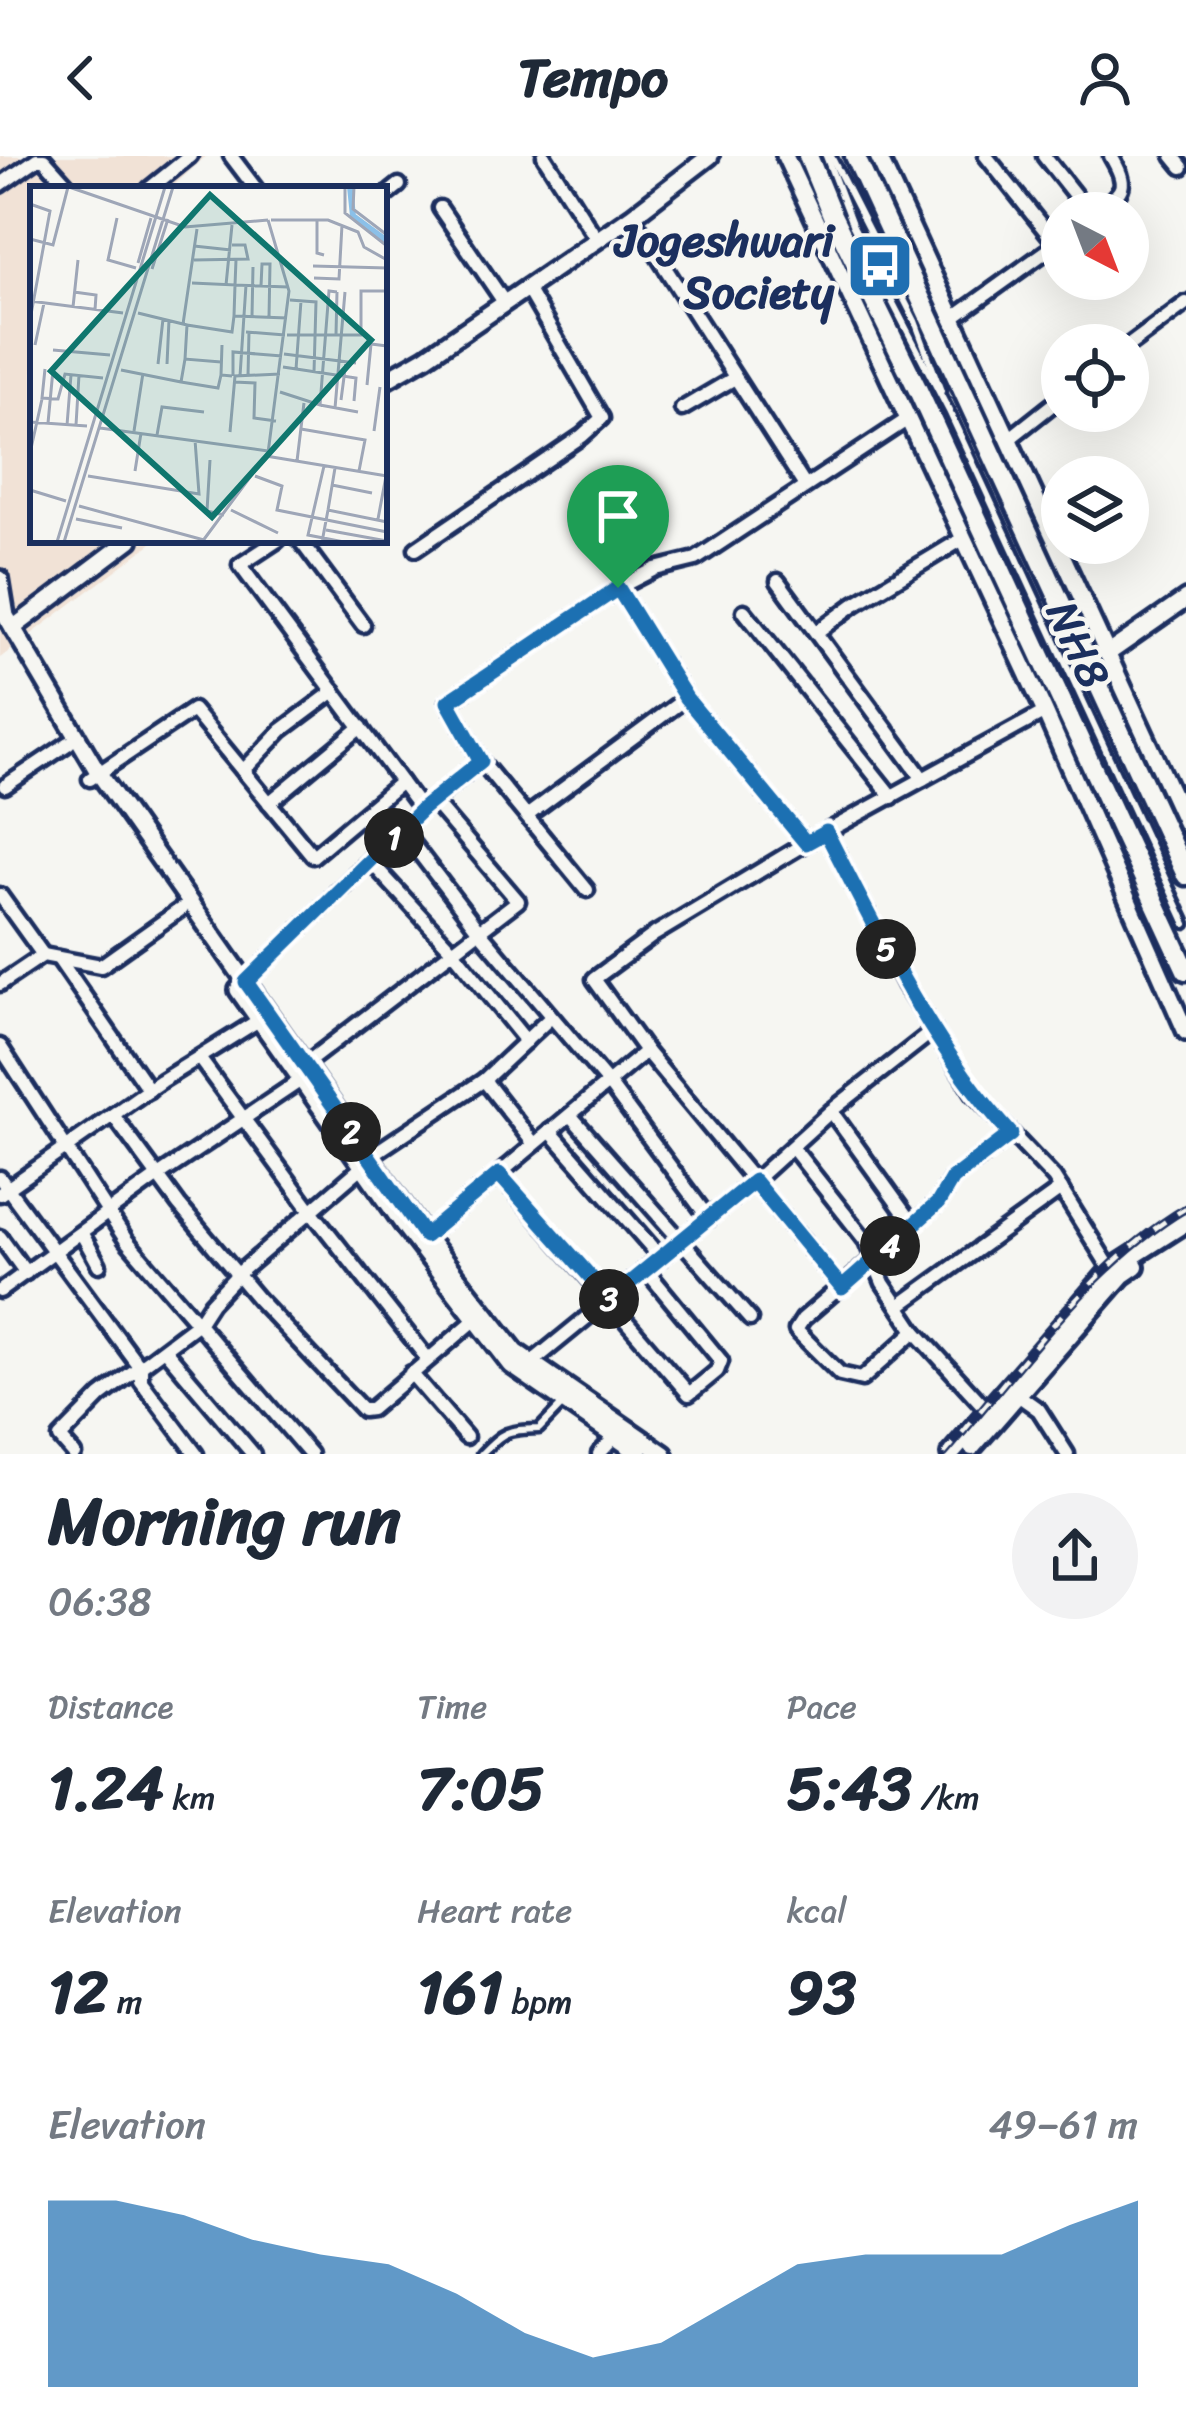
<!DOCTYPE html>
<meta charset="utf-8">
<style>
:root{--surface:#fff;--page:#f2f2f3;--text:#1f2937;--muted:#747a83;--accent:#1f6fb2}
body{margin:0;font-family:Sriracha,sans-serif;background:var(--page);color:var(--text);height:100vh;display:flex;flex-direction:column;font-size:45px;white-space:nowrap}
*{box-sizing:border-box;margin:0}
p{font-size:39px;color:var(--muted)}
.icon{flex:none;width:66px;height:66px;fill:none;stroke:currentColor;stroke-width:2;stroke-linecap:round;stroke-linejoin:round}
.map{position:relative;height:1298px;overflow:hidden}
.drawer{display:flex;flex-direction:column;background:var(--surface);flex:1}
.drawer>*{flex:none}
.needle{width:78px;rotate:138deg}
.controls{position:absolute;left:1041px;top:36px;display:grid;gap:24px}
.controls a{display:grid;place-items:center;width:108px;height:108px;border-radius:50%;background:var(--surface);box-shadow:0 12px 48px #0002;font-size:60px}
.pin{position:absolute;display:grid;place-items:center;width:102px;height:102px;color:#fff;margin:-123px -51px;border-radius:50% 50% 50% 0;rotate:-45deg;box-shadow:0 0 12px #0007}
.pin .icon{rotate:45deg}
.km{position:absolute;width:60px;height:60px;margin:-30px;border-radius:50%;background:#222;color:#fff;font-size:33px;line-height:60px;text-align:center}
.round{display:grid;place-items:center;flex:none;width:126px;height:126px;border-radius:63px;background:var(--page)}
.head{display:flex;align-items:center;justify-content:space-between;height:204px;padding:0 48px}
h1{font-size:66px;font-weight:800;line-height:90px}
.figures{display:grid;grid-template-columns:repeat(3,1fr);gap:18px;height:204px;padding:12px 48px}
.figures div{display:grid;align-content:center}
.figures b{font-size:60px;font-weight:800}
.figures small{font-size:33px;font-weight:400}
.figures p{font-size:33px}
.chart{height:336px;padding:24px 48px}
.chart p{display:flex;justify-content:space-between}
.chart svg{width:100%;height:216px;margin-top:12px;fill:var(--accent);opacity:.7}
header{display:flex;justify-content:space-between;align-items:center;height:156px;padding:0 48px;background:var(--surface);font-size:54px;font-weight:800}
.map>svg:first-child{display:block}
.built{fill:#f1e2d6}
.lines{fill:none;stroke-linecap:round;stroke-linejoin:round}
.service-casing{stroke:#1b2f5e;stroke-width:15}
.minor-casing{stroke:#1b2f5e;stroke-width:21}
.tertiary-casing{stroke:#1b2f5e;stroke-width:24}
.secondary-casing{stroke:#1b2f5e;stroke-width:26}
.primary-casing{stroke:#1b2f5e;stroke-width:27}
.service{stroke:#f6f6f2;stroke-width:6}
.minor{stroke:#f6f6f2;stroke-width:12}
.tertiary{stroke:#f6f6f2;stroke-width:15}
.secondary{stroke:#f6f6f2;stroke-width:16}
.primary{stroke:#f6f6f2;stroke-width:18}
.rail-casing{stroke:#1b2f5e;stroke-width:9}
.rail{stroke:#f6f6f2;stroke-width:4.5;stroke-dasharray:14;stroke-linecap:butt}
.route-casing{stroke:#fff;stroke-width:24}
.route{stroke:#1f6fb2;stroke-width:15}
.labels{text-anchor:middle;stroke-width:9;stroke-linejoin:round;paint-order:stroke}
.poi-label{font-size:45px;font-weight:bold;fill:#1b2f5e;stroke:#f6f6f2;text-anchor:end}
.street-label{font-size:45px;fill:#1b2f5e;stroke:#f6f6f2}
.inset-river{fill:none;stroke:#8bc0e8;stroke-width:6}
.inset-road{fill:none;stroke:#9ea6b7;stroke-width:3}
.view{fill:#0f766e;fill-opacity:0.15;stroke:#0f766e;stroke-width:6}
.inset-edge{fill:none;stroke:#1b2f5e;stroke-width:6}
</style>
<header><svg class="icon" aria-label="back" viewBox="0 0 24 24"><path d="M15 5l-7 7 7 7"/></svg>Tempo<svg class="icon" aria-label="person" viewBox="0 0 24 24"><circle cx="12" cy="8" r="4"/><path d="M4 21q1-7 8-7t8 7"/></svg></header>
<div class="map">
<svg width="1186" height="1298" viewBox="0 0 1186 1298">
<rect width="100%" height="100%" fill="#f6f6f2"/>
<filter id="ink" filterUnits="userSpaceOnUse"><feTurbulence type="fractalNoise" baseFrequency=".00833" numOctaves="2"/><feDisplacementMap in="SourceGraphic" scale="24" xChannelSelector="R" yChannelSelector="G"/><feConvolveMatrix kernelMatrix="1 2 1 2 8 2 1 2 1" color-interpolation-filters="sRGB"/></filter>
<g filter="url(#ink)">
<path class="built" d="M0,0H206L170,33H33V384H156L0,502Z"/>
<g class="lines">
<g class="service-casing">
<g id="service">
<path d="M826,0L852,68L949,255L1186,768"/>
<path d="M831,0L915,165L941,235"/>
<path d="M481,1298C504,1275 506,1274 539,1273L564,1247"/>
</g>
</g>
<g class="minor-casing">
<g id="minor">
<path d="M231,0L256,33"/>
<path d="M544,0L596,82"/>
<path d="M986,0L1057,89"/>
<path d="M1044,0L1089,57"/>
<path d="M1173,0L1182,11"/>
<path d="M0,29L37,3H44L71,33"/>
<path d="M149,33L190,0"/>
<path d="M384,41L399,29"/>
<path d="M440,52L504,146"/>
<path d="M1095,57C1122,35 1131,34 1111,0"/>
<path d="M632,60L805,330"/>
<path d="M952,163L1062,84"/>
<path d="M1128,190L1186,147"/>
<path d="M682,253L733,223"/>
<path d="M1009,283L1062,241"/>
<path d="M300,384L363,469"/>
<path d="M416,393L582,280L602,262L526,131"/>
<path d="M778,425L923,623"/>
<path d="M618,432L655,413L696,403L908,263"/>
<path d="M744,455L892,641"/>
<path d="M817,476L855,448L964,382"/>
<path d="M686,542L806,687L1045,556"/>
<path d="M481,605L448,546L618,432L686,542L528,659"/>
<path d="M243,615L282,574L334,535"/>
<path d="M90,623L193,554L313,700L401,626"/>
<path d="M5,630L69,587"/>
<path d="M433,645L481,605L587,734"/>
<path d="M269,647L361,571"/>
<path d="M402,674L479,775L609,928L709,1063"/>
<path d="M826,676L904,828L974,938L1054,1022L1111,1114"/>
<path d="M371,706L454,796L526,885"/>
<path d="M0,739L43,799"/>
<path d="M58,802L149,934"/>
<path d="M246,826L421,653L240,409L278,384"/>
<path d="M0,828L43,799L101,810L181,753"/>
<path d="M0,890L126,1084L310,1298"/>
<path d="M646,895L594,823L655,778L806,687"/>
<path d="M199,902L312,1056L427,1202"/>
<path d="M304,909L518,745L433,645L421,653"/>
<path d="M484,924L534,988"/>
<path d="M831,955L913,1069"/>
<path d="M113,959L179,1049L258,1143L363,1254L371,1253L476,1163"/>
<path d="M570,959L750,1163"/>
<path d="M550,975L661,1102"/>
<path d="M792,991L866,1085L883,1127L915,1175L988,1255"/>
<path d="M369,1001L484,924L551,861"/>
<path d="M499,1018L689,1238L717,1215L721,1205L646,1114"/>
<path d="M0,1022L141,1213V1225L196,1298"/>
<path d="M0,1038L161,925L259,864"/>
<path d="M82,1078L99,1109"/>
<path d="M425,1080L646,895L754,1025L531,1207"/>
<path d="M0,1081L26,1117"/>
<path d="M842,1132L754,1025L831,955L934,874"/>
<path d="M0,1135L158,1020L301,924"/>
<path d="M899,1150L1061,1033"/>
<path d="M915,1175L862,1223L840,1218L796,1174L803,1163L938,1047L952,1023L1011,978"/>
<path d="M165,1194L253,1298"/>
<path d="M411,1217L466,1281"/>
<path d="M1018,1239L1039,1254L1067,1298"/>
<path d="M74,1298L60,1282L101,1240L198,1167L211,1147L239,1117L362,1011"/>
<path d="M599,1298L614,1282"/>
</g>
</g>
<g class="tertiary-casing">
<g id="tertiary">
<path d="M785,0L1045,556L1186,876"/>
<path d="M878,0L1186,668"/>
<path d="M384,225L426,201L632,60L710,0"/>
<path d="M0,423L6,460L98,616L425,1080L516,1196L664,1298"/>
<path d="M13,472L130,384"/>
<path d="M1107,498L1186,443"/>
<path d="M238,834L407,1074L511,1209L640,1298"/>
</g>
</g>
<g class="secondary-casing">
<g id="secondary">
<path d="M972,1291L1122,1119L1135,1110"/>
<path d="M951,1298L1111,1114L1186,1066"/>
</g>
</g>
<g class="primary-casing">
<g id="primary">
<path d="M808,0L832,59L917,232L1186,814"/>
<path d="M855,0L1186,719"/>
</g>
</g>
<use href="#service" class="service"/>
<use href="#minor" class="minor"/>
<use href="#tertiary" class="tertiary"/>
<use href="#secondary" class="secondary"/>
<use href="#primary" class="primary"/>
<g class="rail-casing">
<path id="rail" d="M944,1298C1016,1216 1091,1108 1186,1052"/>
</g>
<use href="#rail" class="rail"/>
</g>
</g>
<g class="lines" filter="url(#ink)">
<g class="route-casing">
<path id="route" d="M618,432L686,542L806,687L826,676C880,781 931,890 1011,978L952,1023L938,1047L842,1132L754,1025L610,1143L499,1018L425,1080L246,826L422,653L481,605L448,546Z"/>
</g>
<use href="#route" class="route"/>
</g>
<defs>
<g id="bus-square" transform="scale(3.45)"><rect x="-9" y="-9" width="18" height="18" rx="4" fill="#1f6fb2" stroke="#f6f6f2"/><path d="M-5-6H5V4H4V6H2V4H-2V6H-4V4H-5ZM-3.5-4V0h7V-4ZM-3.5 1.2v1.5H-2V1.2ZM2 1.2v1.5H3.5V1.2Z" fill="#fff"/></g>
</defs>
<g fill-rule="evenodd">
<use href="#bus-square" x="880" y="110"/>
</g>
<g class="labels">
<g class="poi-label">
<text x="834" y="100">Jogeshwari<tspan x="834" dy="52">Society</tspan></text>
</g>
<g class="street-label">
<text transform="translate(1079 488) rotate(65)" y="16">NH8</text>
</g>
</g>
<g transform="translate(30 30)">
<rect width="357" height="357" fill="#f6f6f2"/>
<path class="inset-river" d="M320,1L323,30L357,55"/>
<path class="inset-road" d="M39,1L155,41L238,34M315,1V27L357,60M324,1L323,23L357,49M0,18L20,25L0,134M87,32L78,74L106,82M287,33V67L294,69M241,34H298L328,46L334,61L357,74M0,53L23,59L38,1M164,60L201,64M164,74L218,73L215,59H202M108,77L121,32M283,80L357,82M122,83L138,33M284,92L309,93L312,39M162,97L205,99L206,74M196,99L202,39M231,100L232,78H240L239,131M44,106L66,109L65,124M260,114L286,116L284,186M0,115L93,127M43,121L48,74M108,127L157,139L155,173M222,130L223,81M257,132L204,130L205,99L258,101M153,138L167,43M157,139L202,146L204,130M216,146L255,149M306,148L307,106M257,149H331V105H357M5,159L14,117M192,159L191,189L202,190M23,164L80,169M254,168L326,177M128,178L133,133M137,178L139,134M253,181L326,192L324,215M15,183L12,212L28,213L35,188L73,192M266,183L271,115M91,184L151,196M191,189L188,202L151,196L155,173L191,176M218,189L219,146M203,190V166L252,170M210,190L216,99M204,196L225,197L224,232L246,235M337,199L341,158L357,160M250,206L290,219L299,105L307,106M311,214L316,176M290,219L328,226M305,222L315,106M0,236L57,240M18,237L23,184M37,239L41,189M46,239L49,189M70,242L238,265M271,243L335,254L329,285M104,245L113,187M344,245L350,201M200,246L205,190L250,188M127,249L132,221L174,226M0,267L12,213M236,270L357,290M180,274L177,325L194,329M267,275L274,217M294,280L278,349L314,356M105,285L111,247M58,290L169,308L165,254M225,290L252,300L247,324L357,346M302,299L342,307M0,304L36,315M49,320L174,354M201,324L248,347M298,324L305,282M46,333L92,342M348,333L356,290M296,344L357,355M27,356L135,1M34,356L143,1M172,356L238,267L259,105L238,34M292,356L298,324L357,336"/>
<path class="view" d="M180,9L341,154L182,331L21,185Z"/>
<rect width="357" height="357" class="inset-edge"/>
</g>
</svg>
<div class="controls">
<a><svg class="needle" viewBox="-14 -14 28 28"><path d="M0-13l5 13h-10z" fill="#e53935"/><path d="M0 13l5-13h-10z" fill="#747a83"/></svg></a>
<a><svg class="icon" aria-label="locate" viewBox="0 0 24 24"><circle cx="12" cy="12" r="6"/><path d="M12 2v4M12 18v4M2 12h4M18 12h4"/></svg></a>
<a><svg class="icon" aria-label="layers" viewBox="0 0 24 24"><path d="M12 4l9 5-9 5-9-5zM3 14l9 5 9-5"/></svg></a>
</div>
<div class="pin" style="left:618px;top:432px;background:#1e9e55"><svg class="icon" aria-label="arrive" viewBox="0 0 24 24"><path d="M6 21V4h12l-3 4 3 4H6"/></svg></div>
<b class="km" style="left:394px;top:682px">1</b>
<b class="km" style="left:351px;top:976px">2</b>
<b class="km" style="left:609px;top:1143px">3</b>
<b class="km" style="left:890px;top:1090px">4</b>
<b class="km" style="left:886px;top:793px">5</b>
</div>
<section class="drawer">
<div class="head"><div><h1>Morning run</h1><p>06:38</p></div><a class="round"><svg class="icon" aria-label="share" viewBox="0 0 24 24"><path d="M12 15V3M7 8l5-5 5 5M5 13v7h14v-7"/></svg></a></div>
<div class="figures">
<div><p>Distance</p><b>1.24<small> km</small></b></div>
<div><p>Time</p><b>7:05</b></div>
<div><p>Pace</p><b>5:43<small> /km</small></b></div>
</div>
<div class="figures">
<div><p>Elevation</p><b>12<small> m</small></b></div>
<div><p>Heart rate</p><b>161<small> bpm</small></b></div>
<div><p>kcal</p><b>93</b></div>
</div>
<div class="chart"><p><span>Elevation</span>49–61 m</p>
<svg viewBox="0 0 160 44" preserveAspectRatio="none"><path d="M0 44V6L10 6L20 9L30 14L40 17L50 19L60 25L70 33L80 38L90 35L100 27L110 19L120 17L130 17L140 17L150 11L160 6V44z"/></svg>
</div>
</section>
